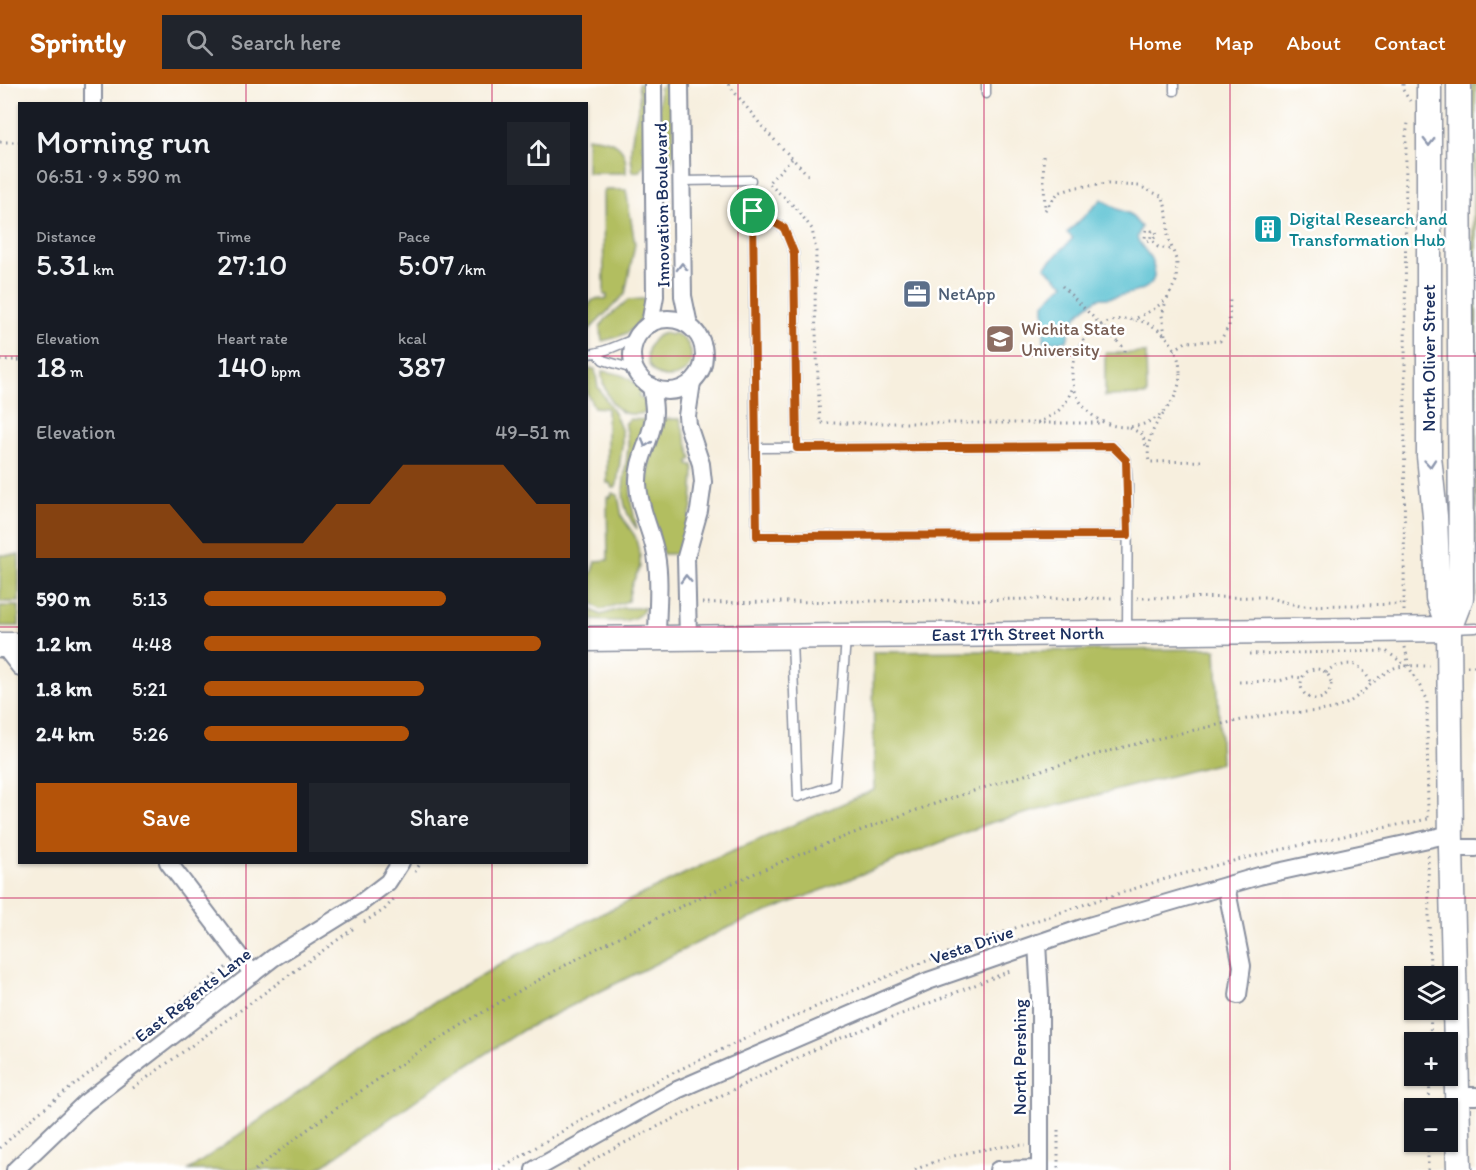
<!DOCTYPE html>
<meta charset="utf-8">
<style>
:root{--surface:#171b24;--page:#20242c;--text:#f1f3f6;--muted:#9ea1a6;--accent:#b45309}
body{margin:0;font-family:Itim,sans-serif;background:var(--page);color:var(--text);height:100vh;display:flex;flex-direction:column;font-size:22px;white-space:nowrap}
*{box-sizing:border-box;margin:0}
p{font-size:20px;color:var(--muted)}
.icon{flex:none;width:33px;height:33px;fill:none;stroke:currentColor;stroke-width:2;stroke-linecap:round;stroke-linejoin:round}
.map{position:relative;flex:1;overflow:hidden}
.drawer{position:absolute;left:18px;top:18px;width:570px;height:762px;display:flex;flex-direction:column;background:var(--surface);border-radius:0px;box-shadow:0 2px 4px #0004}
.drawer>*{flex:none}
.buttons{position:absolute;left:1404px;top:882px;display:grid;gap:12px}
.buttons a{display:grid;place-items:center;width:54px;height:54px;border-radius:0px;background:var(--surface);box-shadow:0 2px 4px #0004;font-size:30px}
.pin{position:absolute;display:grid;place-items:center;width:51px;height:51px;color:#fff;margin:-26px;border:3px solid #fff;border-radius:50%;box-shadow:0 2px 6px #0007}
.round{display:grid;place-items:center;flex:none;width:63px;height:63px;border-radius:0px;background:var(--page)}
.head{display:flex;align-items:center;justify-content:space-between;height:102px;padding:0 18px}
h1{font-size:33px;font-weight:600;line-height:45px}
.stats{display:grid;grid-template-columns:repeat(3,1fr);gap:9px;height:102px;padding:6px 18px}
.stats div{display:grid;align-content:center}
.stats b{font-size:30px;font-weight:600}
.stats small{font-size:16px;font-weight:400}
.stats p{font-size:16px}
.chart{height:168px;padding:12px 18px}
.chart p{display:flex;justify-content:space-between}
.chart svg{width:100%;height:108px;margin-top:6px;fill:var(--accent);opacity:.7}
.cta{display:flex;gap:12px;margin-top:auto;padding:12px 18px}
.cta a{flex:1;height:69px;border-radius:0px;background:var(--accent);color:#fff;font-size:24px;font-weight:600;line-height:69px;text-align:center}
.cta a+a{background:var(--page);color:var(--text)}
ul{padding:0 18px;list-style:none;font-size:20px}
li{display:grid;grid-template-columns:96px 72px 1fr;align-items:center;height:45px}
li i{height:15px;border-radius:8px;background:var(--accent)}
header{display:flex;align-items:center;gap:36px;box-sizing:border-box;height:84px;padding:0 30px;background:var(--accent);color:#fff}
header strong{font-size:28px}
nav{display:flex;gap:33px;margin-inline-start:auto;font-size:21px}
.search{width:420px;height:54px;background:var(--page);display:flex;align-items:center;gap:15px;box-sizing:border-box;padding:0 21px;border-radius:0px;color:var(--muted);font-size:22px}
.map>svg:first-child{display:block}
.green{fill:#b2be60;stroke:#66765f;stroke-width:1.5}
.water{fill:#56c0d1;stroke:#387898;stroke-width:1.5}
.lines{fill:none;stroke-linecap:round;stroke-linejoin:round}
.lane-casing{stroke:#898f9e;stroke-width:11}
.street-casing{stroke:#898f9e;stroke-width:20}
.secondary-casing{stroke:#898f9e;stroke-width:27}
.path{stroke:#898f9e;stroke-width:3;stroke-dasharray:1.5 4.5;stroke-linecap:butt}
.lane{stroke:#fff;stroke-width:8}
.street{stroke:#fff;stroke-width:16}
.secondary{stroke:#fff;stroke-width:24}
.oneway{stroke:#8d97ae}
.route-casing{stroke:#fff;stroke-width:12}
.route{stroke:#b45309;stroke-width:8}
.grid{fill:none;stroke:#c2185b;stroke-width:1.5;stroke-opacity:0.55}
.labels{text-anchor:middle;stroke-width:5;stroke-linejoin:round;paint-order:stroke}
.street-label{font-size:18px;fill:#1b2f5e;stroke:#fff}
.culture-label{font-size:18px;fill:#0d838f;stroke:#fff;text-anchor:start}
.service-label{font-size:18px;fill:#4e5e75;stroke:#fff;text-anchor:start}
.education-label{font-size:18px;fill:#785e54;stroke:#fff;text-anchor:start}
</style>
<header>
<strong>Sprintly</strong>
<div class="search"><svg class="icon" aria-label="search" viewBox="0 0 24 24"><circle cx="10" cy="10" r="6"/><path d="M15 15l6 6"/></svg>Search here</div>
<nav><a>Home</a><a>Map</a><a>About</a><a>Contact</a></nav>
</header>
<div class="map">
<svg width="1476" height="1086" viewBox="0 0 1476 1086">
<rect width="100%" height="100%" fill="#fff"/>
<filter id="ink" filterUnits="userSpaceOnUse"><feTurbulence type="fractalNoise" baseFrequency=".0167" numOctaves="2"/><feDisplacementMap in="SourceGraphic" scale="12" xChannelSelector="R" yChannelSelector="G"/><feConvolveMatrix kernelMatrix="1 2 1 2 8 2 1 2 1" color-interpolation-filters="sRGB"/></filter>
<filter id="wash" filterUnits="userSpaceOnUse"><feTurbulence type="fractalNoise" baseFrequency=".008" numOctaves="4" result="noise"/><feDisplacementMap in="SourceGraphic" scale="24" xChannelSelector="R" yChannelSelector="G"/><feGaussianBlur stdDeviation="1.35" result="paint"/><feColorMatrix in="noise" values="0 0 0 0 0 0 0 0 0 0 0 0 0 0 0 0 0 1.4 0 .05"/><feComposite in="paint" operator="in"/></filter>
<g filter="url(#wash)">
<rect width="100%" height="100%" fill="#f7efde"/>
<g class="green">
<path d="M638,0H644L645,59L642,60V64L645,66V80L640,87L633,88C631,77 630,61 633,49C636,31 642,18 638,0Z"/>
<path d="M663,0H673L674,69L672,77L668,81L662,77L660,66L659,4L663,3Z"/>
<path d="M1472,0H1476V513Z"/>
<path d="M587,53C612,56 628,58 626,89H587Z"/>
<path d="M605,106H626L635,160L625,210L587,248C586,239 584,218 596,215C600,214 603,215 607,215V211H604L603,108Z"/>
<path d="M643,215L646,216C641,245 630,251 602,257L600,243L606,235L628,216Z"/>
<path d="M665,249L671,251L673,249C699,257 697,293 669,293C642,294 640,255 665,249Z"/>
<path d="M1105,269H1146L1147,311L1105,312Z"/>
<path d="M587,284L595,285L598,303L615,330L622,348V362L617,401L615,404H612L610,399H607V324L594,323L587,309Z"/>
<path d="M602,287C619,289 631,292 641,307L638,311L640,314L644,315L646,329C639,330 631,331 625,329C611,325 601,300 602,287Z"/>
<path d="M630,335L645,336L633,374L630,393L631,418L637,445C607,408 637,376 625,340Z"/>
<path d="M660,335H680L692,375L689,377V381H693L694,387L692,423L679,470H663L648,416L647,399L650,375Z"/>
<path d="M612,409L618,411L622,433L635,452L640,471V483L631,502L628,517L601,526L587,515V494L593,487L596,477L608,476L607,413H611Z"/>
<rect x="0" y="471" width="19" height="47"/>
<rect x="0" y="522" width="19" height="20"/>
<path d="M586,523L601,531L622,524H645C635,543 605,536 587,536Z"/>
<path d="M1216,565L1221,679L989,739L725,845L523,946L436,1002L316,1086H189L394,941L517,871L719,773L874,706L873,568Z"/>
</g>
<path class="water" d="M1102,115L1117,125L1130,130L1141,143L1137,154C1142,166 1153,171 1154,186C1157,205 1136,208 1122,211C1113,213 1108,215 1099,214C1079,226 1072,234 1067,257L1044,258V219L1064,200L1045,183L1073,154L1067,149Z"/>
</g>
<g filter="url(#ink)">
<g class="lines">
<g class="lane-casing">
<g id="lane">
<path d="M1174,0V7"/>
<path d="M986,10V0"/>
<path d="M681,97L751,96"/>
<path d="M586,270C603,270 621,259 637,254"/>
<path d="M598,270L603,276L636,286"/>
<path d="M755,364L753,127L784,144L794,169L797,364"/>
<path d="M1127,545L1128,401L1126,376L1112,362L755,364L757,452L1128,451"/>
<path d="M1452,545L1476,544"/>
<path d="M792,556L798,713L835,701L846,554"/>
</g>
</g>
<g class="street-casing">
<g id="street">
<path d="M93,0V20"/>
<path d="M680,0L683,212L689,241"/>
<circle cx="668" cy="271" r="36"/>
<path d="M650,240L655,212L653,0"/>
<path d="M651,302C653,315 656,330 652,343C647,363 637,379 638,400C639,426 652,447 656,471C661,497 657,527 657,554"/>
<path d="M688,553L686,473L699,427L703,398L701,380L688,341L687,332L692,298"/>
<path d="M3,561L20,583"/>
<path d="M1451,764H1476"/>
<path d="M168,778L253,890"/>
<path d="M1226,802L1242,882L1238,911"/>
<path d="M1037,859L1040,913V1086"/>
<path d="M1459,1012H1476"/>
<path d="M15,1086L85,1019L273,874L358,821L388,798L401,778"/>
<path d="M534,1086L677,1006L928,897L1082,844L1259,792L1451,750"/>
<path d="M998,1086L1040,1085"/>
</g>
</g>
<g class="secondary-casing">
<g id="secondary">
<path d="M1429,0V372L1435,432L1438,514L1449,545L1451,764L1459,1086"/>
<path d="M1449,545L1461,514L1459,0"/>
<path id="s1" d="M586,555L1449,545"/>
<path d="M0,561H20"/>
</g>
</g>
<g class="path">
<path d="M728,0L765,46L809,92"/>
<path d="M1403,0V6L1410,17"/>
<path d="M0,58H20"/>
<path d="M1043,72L1045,125"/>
<path d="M792,75L768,99L796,124L812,145L816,167L815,226L820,339H1036C1058,329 1064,326 1073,303"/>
<path d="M1045,126L1058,109L1077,103L1108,100L1139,102L1163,113L1167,129L1168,153L1177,178L1176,197L1167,215L1154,225L1133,236"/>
<path d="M1146,146L1145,154L1147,157H1150L1152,147H1156L1157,151L1152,156L1158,163L1173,166"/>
<path d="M1062,202L1125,265V269"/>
<circle cx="1126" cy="289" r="54"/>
<path d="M1165,251L1162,231L1166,217"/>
<path d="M1174,266L1186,258L1220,257L1229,242L1230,213"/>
<path d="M0,276H20"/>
<path d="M1163,330C1152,345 1146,359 1149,378L1203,377"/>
<path d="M1037,339H1103"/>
<path d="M1130,344L1142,350L1147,365"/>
<path d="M1137,514L1266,513L1300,522L1404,520"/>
<path d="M702,519L1116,514"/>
<path d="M1404,527L1406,52L1408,39"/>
<path d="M1405,563L1409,583L1427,615L1428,735"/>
<path d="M1249,570L1386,567L1407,582"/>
<path d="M1467,582H1476"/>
<circle cx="1316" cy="600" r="15"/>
<path d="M1326,589C1330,584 1333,583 1339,582C1358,576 1363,585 1372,600"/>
<path d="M1239,598L1279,597L1293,593L1302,594"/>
<path d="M1428,771L1430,892"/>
<path d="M415,788L421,778"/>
<path d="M364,838L384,826L395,814"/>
<path d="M1430,958L1431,926"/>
<path d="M133,1004L354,844"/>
<path d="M1429,1024L1430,992"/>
<path d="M1058,1046V1086"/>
<path d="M0,1064L31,1035L116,968L142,946L228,882"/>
<path d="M255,1086C489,899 771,763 1059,681C1127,661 1198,644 1268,631C1291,627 1317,630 1339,623C1359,617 1380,586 1398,583C1408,581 1420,582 1430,582"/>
<path d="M500,1086C592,1025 693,978 793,933C891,889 990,851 1092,818C1122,809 1153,798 1183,790C1264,768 1346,751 1428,735"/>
<path d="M578,1086L606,1068L826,960L1010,887"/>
<path d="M915,1086C947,1071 991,1062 1026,1061"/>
<path d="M1428,1086V1058"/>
</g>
<use href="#lane" class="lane"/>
<use href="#street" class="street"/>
<use href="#secondary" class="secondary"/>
</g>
<defs><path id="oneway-chevron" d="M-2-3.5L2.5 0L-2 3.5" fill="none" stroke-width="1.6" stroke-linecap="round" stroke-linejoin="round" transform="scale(1.5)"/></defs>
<g class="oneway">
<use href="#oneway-chevron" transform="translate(1429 58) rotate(90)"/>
<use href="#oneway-chevron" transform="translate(682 183) rotate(-91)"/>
<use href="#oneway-chevron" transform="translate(646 359) rotate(110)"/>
<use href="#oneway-chevron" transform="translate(1430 379) rotate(85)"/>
<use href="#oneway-chevron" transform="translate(686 495) rotate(-92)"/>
</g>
</g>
<g class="lines" filter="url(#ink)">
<g class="route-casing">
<path id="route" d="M753,127L784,144L794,169L797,364L1112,362L1126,376L1128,451L757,452Z"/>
</g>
<use href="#route" class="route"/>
</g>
<path class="grid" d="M246,0V20M492,0V20M738,0V1086M984,0V1086M1230,0V1086M0,272H20M586,272H1476M0,543H20M586,543H1476M246,778V1086M492,778V1086M0,814H1476"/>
<defs>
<g id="building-square" transform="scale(1.5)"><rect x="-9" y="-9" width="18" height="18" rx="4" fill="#0f9aa8" stroke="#fff"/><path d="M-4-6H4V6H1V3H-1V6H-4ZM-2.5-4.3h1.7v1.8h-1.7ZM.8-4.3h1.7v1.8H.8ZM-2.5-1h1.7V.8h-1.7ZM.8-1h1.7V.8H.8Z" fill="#fff"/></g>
<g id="office-square" transform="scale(1.5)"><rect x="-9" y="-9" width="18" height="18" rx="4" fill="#5c6f8a" stroke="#fff"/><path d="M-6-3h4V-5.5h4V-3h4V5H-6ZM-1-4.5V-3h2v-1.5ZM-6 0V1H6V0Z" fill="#fff"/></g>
<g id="university-square" transform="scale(1.5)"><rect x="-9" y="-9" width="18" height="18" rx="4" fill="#8d6e63" stroke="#fff"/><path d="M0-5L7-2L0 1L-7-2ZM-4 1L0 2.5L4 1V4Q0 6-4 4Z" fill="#fff"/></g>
</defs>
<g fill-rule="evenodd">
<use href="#building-square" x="1268" y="145"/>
<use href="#office-square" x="917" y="210"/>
<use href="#university-square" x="1000" y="255"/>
</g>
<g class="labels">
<g class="street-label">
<text transform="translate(662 121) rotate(-91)" y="6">Innovation Boulevard</text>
<text transform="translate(1429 274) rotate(-90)" y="6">North Oliver Street</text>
<text dy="6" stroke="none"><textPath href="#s1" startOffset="432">East 17th Street North</textPath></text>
<text transform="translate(972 861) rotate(-19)" y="6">Vesta Drive</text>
<text transform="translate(193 911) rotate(-38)" y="6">East Regents Lane</text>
<text transform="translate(1020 973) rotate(-90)" y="6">North Pershing</text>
</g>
<g class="culture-label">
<text x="1289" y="141">Digital Research and<tspan x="1289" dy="21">Transformation Hub</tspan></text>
</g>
<g class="service-label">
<text x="938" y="216">NetApp</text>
</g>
<g class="education-label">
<text x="1021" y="251">Wichita State<tspan x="1021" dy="21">University</tspan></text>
</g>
</g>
</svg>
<div class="buttons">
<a><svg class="icon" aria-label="layers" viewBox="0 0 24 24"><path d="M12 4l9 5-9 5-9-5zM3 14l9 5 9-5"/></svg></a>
<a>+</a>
<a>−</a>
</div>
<div class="pin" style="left:753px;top:127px;background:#1e9e55"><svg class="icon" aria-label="arrive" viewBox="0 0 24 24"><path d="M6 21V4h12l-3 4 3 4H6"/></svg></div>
<section class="drawer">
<div class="head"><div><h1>Morning run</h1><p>06:51 · 9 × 590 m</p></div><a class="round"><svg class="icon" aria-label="share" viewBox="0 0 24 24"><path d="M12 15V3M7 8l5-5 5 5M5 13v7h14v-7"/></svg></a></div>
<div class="stats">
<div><p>Distance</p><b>5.31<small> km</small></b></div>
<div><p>Time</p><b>27:10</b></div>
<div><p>Pace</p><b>5:07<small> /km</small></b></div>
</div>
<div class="stats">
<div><p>Elevation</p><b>18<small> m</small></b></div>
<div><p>Heart rate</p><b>140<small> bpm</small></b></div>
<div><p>kcal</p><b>387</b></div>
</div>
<div class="chart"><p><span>Elevation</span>49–51 m</p>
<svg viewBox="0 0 160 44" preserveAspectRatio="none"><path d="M0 44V22L10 22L20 22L30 22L40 22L50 38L60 38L70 38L80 38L90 22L100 22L110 6L120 6L130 6L140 6L150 22L160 22V44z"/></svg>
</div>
<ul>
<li><b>590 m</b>5:13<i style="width:66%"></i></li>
<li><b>1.2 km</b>4:48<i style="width:92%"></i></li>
<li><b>1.8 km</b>5:21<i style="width:60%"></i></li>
<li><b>2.4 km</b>5:26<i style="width:56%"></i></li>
</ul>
<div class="cta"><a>Save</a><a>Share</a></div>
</section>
</div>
